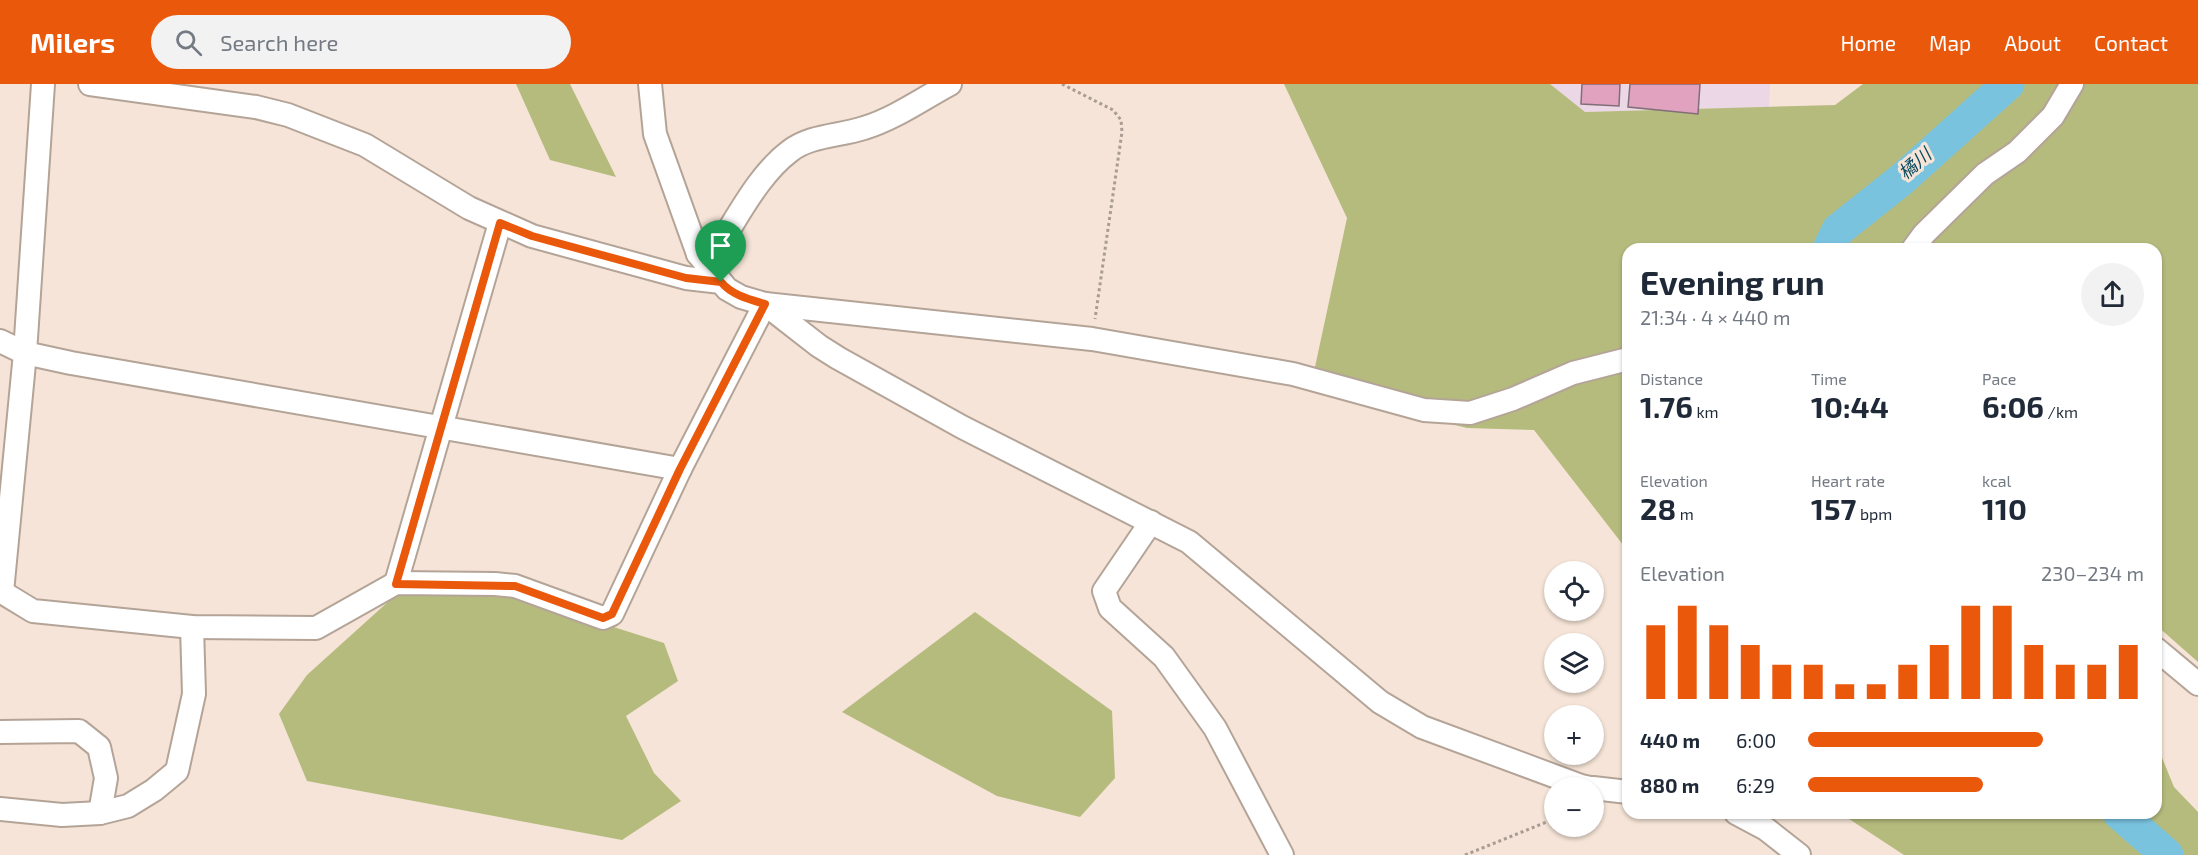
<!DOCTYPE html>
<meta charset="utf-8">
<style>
:root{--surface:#fff;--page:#f2f2f3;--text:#1f2937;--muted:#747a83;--accent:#ea580c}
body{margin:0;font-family:"Exo 2","Noto Sans JP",sans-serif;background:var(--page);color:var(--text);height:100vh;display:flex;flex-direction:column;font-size:22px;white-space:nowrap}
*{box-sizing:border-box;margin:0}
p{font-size:20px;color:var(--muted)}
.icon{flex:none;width:33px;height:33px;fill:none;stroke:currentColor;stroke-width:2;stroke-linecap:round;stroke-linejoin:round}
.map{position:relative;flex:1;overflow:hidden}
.sheet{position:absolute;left:1622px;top:159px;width:540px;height:576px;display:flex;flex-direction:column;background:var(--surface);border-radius:18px;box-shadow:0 2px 4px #0004}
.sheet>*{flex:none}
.controls{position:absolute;left:1544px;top:477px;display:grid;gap:12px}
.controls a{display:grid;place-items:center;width:60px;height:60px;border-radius:50%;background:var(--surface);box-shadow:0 2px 4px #0004;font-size:30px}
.pin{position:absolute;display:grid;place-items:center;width:51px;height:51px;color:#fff;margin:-62px -26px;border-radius:50% 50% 50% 0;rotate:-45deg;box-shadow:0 0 6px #0007}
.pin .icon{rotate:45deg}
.round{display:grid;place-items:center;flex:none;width:63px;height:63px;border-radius:32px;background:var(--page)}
.headline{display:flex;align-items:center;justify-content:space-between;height:102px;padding:0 18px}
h1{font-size:33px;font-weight:700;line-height:45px}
.metrics{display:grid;grid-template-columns:repeat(3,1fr);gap:9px;height:102px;padding:6px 18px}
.metrics div{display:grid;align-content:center}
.metrics b{font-size:30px;font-weight:700}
.metrics small{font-size:16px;font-weight:400}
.metrics p{font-size:16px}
.chart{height:168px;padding:12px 18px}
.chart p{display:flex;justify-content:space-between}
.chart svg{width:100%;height:108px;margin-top:6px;stroke:var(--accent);stroke-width:6}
ul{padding:0 18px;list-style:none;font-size:20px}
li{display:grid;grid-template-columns:96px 72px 1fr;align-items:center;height:45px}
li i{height:15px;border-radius:8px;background:var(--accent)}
header{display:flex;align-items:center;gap:36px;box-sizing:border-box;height:84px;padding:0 30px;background:var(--accent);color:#fff}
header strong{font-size:28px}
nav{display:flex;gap:33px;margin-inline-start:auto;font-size:21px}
.search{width:420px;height:54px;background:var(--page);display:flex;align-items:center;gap:15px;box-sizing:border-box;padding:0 21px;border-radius:33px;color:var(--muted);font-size:22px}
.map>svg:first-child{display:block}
.commercial{fill:#ebd7e6}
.forest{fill:#b5bb7d}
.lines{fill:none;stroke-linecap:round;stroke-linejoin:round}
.river{stroke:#7ac3df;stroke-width:33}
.building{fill:#e0a2bf;stroke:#806e76;stroke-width:1.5}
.minor-casing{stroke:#b4a498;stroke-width:26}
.path{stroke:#a99c93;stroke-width:3;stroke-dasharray:3 3;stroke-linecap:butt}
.minor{stroke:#fff;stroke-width:22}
.route-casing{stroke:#fff;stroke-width:12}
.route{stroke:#ea580c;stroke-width:8}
.labels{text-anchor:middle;stroke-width:6;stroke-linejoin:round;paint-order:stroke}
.water-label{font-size:18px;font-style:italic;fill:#094a5d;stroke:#f5e4d7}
</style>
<header>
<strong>Milers</strong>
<div class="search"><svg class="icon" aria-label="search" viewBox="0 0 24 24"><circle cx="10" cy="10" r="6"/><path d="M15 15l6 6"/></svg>Search here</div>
<nav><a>Home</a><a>Map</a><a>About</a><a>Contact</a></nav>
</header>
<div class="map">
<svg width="2198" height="771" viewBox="0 0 2198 771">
<rect width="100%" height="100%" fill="#f5e4d7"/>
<path class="commercial" d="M1550,0H1770L1769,23L1585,28Z"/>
<g class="forest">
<path d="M516,0H570L616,93L550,76Z"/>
<path d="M1284,0H1550L1585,28L1835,21L1863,0H2198V578L2156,541V165H1628L1627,466L1534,346L1467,344L1375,321L1312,297L1347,134Z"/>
<path d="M400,507H512L582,533L664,559L678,597L626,632L654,689L681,717L622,756L307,697L279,630L307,591Z"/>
<path d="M975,528L1112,627L1115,694L1080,733L997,712L842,628Z"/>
<path d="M2156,659L2174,703L2198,728V771H1904L1840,729H2156Z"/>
</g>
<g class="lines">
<g class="river">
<path d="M1829,165L1838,146L1901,96L2008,0"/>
<path d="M2119,729L2167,771"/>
</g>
</g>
<g class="building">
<path d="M1582,0H1620L1619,22L1581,20Z"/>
<path d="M1630,0H1700L1698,30L1628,23Z"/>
</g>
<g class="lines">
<g class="minor-casing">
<g id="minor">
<path d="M90,0L256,23L288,31L365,61L469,124L532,152L686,194L721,198"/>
<path d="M650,0L655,50L698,170L727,205L741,213L765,220L1092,255L1293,290L1424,326L1470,329L1513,315L1573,289L1628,275"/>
<path d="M1913,165L1924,150L1985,90L2017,68L2053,32L2072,0"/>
<path d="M698,170L716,166C738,133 758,91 790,67C810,51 840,52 864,44C894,35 922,15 950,0"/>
<path d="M765,220L819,262L838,274L962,343L1189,458L1380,618L1422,643L1581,702L1590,704"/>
<path d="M0,257L25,269L71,279L680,385"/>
<path d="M1151,438L1104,507L1110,524L1164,573L1215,644L1282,771"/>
<path d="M396,499L500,139"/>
<path d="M0,507L33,527L192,543L316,544L396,499L495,500L515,502L603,534L612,530L680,385L765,220"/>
<path d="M2,508L25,269L43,0"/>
<path d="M2156,565L2198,600"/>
<path d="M0,648L79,647L99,663L106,694L100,729"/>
<path d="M1593,704L1628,708"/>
<path d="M0,725L62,731L100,729L128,722L154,706L177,687L194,610L192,543"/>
<path d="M1736,729L1766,745L1799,771"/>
</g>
</g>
<g class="path">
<path d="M1062,0L1113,26L1121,36L1122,48L1095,235"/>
<path d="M1465,771L1554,735"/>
</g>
<use href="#minor" class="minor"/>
</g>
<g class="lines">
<g class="route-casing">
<path id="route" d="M500,139L532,152L686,194L721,198C732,211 748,215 765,220L680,385L612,530L603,534L515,502L396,500Z"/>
</g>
<use href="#route" class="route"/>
</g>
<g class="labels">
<g class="water-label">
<text transform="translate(1915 80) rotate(-41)" y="6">橘川</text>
</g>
</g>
</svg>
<div class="controls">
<a><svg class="icon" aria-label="locate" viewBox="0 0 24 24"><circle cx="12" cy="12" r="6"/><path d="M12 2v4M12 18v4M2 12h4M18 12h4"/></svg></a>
<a><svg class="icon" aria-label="layers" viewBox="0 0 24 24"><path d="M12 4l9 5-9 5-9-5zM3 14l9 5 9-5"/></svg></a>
<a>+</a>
<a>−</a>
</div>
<div class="pin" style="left:721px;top:198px;background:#1e9e55"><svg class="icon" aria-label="arrive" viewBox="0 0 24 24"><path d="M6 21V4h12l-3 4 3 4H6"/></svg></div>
<section class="sheet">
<div class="headline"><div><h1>Evening run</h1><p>21:34 · 4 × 440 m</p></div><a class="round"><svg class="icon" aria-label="share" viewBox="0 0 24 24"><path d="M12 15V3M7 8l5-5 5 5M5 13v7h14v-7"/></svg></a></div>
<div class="metrics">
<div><p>Distance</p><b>1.76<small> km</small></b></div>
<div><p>Time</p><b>10:44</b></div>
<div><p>Pace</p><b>6:06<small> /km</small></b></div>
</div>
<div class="metrics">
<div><p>Elevation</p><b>28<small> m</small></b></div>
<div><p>Heart rate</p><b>157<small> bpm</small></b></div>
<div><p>kcal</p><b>110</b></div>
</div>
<div class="chart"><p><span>Elevation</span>230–234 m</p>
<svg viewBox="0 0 160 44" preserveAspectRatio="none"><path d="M5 44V14M15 44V6M25 44V14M35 44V22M45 44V30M55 44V30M65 44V38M75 44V38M85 44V30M95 44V22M105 44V6M115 44V6M125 44V22M135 44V30M145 44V30M155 44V22"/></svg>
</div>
<ul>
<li><b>440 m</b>6:00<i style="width:70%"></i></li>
<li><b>880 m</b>6:29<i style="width:52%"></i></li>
</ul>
</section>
</div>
